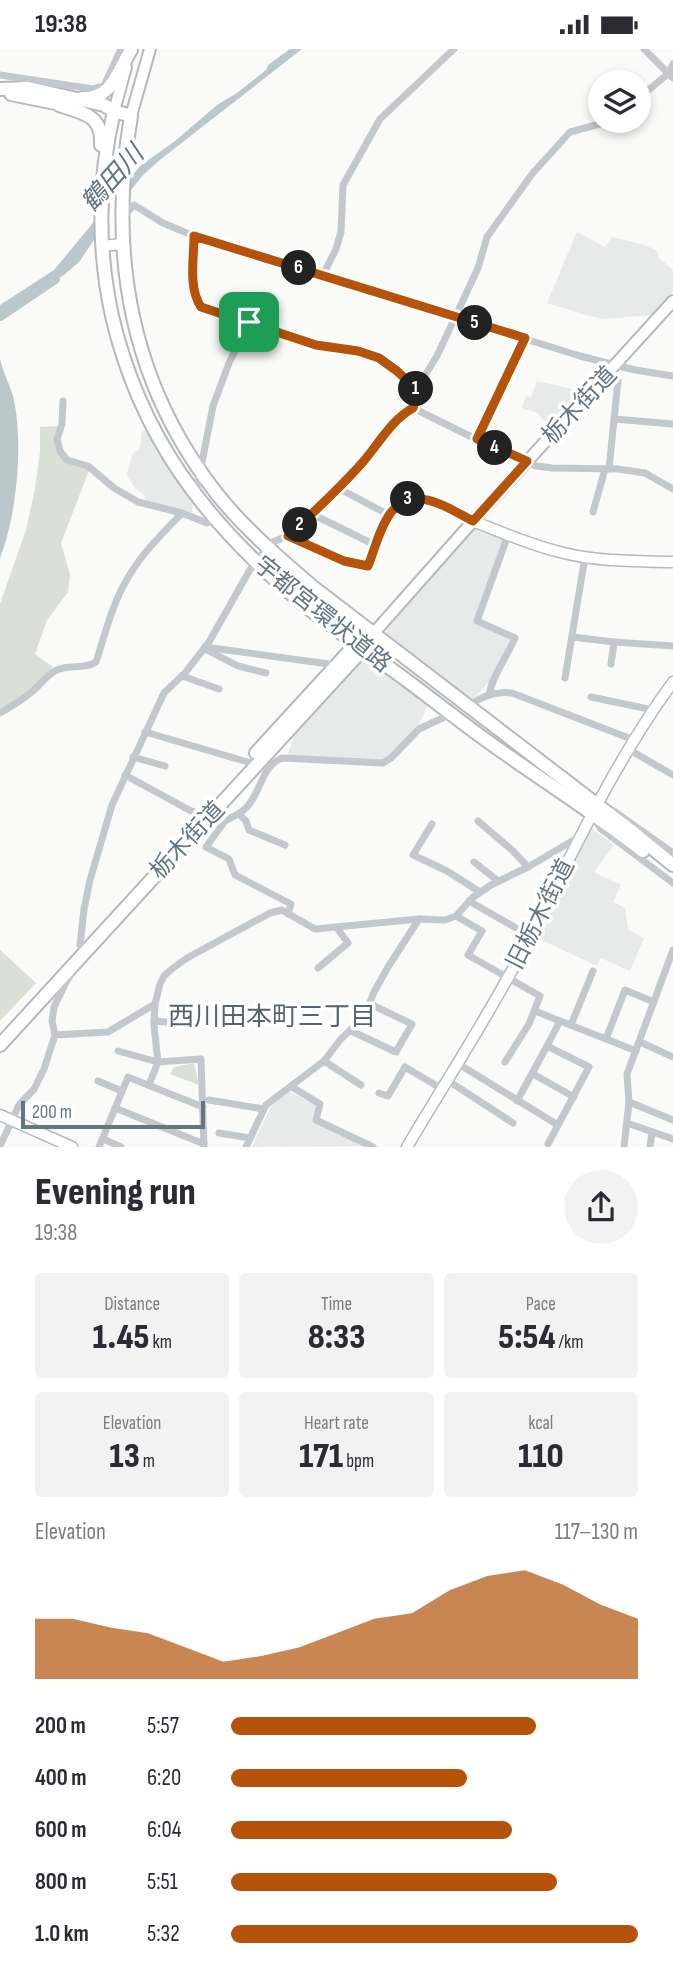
<!DOCTYPE html>
<meta charset="utf-8">
<style>
:root{--surface:#fff;--page:#f2f2f3;--text:#2b2b33;--muted:#7c7c81;--accent:#b45309}
body{margin:0;font-family:"Sofia Sans Condensed","Noto Sans JP",sans-serif;background:var(--page);color:var(--text);height:100vh;display:flex;flex-direction:column;font-size:26px;white-space:nowrap}
*{box-sizing:border-box;margin:0}
p{font-size:23px;color:var(--muted)}
.icon{flex:none;width:38px;height:38px;fill:none;stroke:currentColor;stroke-width:2;stroke-linecap:round;stroke-linejoin:round}
.map{position:relative;height:1098px;overflow:hidden}
.panel{display:flex;flex-direction:column;background:var(--surface);flex:1}
.panel>*{flex:none}
.fabs{position:absolute;left:588px;top:21px;display:grid;gap:14px}
.fabs a{display:grid;place-items:center;width:63px;height:63px;border-radius:50%;background:var(--surface);box-shadow:0 4px 10px #0003;font-size:35px}
.scale{position:absolute;left:21px;bottom:18px;width:184px;box-sizing:border-box;padding-left:7px;border:4px solid #657683;border-top:0;font-size:19px;line-height:24px;white-space:nowrap;color:#657683;-webkit-text-stroke:5px #fff;paint-order:stroke}
.pin{position:absolute;display:grid;place-items:center;width:60px;height:60px;color:#fff;margin:-30px;border-radius:14px;box-shadow:0 4px 10px #0006}
.km{position:absolute;width:35px;height:35px;margin:-18px;border-radius:50%;background:#222;color:#fff;font-size:19px;line-height:35px;text-align:center}
.round{display:grid;place-items:center;flex:none;width:74px;height:74px;border-radius:37px;background:var(--page)}
.headline{display:flex;align-items:center;justify-content:space-between;height:119px;padding:0 35px}
h1{font-size:38px;font-weight:800;line-height:52px}
.metrics{display:grid;grid-template-columns:repeat(3,1fr);gap:10px;height:119px;padding:7px 35px}
.metrics div{display:grid;align-content:center;border-radius:7px;background:var(--page);text-align:center}
.metrics b{font-size:35px;font-weight:800}
.metrics small{font-size:19px;font-weight:400}
.metrics p{font-size:19px}
.chart{height:196px;padding:14px 35px}
.chart p{display:flex;justify-content:space-between}
.chart svg{width:100%;height:126px;margin-top:7px;fill:var(--accent);opacity:.7}
ul{padding:0 35px;list-style:none;font-size:23px}
li{display:grid;grid-template-columns:112px 84px 1fr;align-items:center;height:52px}
li i{height:18px;border-radius:9px;background:var(--accent)}
.status{display:flex;justify-content:space-between;align-items:center;height:49px;padding:0 35px;background:var(--surface);direction:ltr}
.status svg{height:19px;fill:currentColor}
.map>svg:first-child{display:block}
.built{fill:#e8e9e9}
.green{fill:#dadfd7}
.water{fill:#bbc7cb}
.pier{fill:#fafaf8}
.lines{fill:none;stroke-linecap:round;stroke-linejoin:round}
.river{stroke:#bbc7cb;stroke-width:10}
.secondary-casing{stroke:#b3babf;stroke-width:13}
.primary-casing{stroke:#b5babe;stroke-width:14}
.highway-casing{stroke:#b4b9bd;stroke-width:16}
.street{stroke:#c3c8cc;stroke-width:7}
.secondary{stroke:#fff;stroke-width:10}
.primary{stroke:#fff;stroke-width:10}
.highway{stroke:#fff;stroke-width:12}
.route-casing{stroke:#fff;stroke-width:14}
.route{stroke:#b45309;stroke-width:9}
.labels{text-anchor:middle;stroke-width:7;stroke-linejoin:round;paint-order:stroke}
.street-label{font-size:24px;fill:#657683;stroke:#fff}
.water-label{font-size:26px;font-style:italic;fill:#60757c;stroke:#fff}
.neighbourhood-label{font-size:26px;fill:#57646e;stroke:#fff}
</style>
<div class="status"><b>19:38</b><svg viewBox="0 0 49 12"><path d="M0 12V9h3v3zM5 12V6h3v6zM10 12V3h3v9zM15 12V0h3v12zM26 1h20v11H26zM47 4h2v5h-2z"/></svg></div>
<div class="map">
<svg width="673" height="1098" viewBox="0 0 673 1098">
<rect width="100%" height="100%" fill="#fafaf8"/>
<g class="built">
<path d="M577,183L605,198L612,188L642,195L656,201L659,209L673,221V242L652,266L603,270L589,267L547,254Z"/>
<path d="M537,332L580,342L548,376L537,364L522,359L526,347L531,348Z"/>
<path d="M145,380L168,420L193,455L192,464L144,452L145,447L135,439L127,426L132,405L140,399L142,382Z"/>
<path d="M477,478L506,488L474,572L512,589L492,630L473,651L387,589L386,578Z"/>
<path d="M372,612L428,656L417,679L389,710L383,712L287,707L298,677L360,614Z"/>
<path d="M590,778L614,796L594,823L621,836L613,853L625,859L628,881L644,889L630,922L601,909L597,917L535,888Z"/>
<path d="M288,1042L316,1056L312,1070L368,1097L252,1098L271,1057Z"/>
</g>
<g class="green">
<path d="M58,377L59,404L90,419L61,494L70,525L68,543L47,571L35,605L53,618C37,633 23,654 0,660V555L26,481L35,440L40,403V378Z"/>
<path d="M0,901L36,934L0,972Z"/>
<path d="M194,1014L199,1036L170,1025L174,1018Z"/>
</g>
<g class="water">
<path d="M290,0H302L161,110L143,126L109,169L79,213L64,226L0,263V256L54,221L140,117L175,92L217,56L237,44L266,21L268,16Z"/>
<path d="M0,310C3,323 9,334 13,347C24,392 17,466 0,509Z"/>
</g>
<path class="pier" d="M129,124L128,151L94,197V167Z"/>
<g class="lines">
<path class="river" d="M0,267L55,230"/>
<g class="secondary-casing">
<g id="secondary">
<path d="M102,197L122,195"/>
<path d="M473,472C501,483 530,496 560,503C597,513 635,512 673,513"/>
<path d="M0,1066L72,1098"/>
<path d="M407,1098C446,1032 488,968 523,901C570,810 612,716 673,633"/>
</g>
</g>
<g class="primary-casing">
<g id="primary">
<path d="M114,62L126,18"/>
<path d="M131,67L150,0"/>
<path d="M373,585L473,472L673,252"/>
</g>
</g>
<g class="highway-casing">
<g id="highway">
<path d="M0,40L28,39L104,56L114,62L131,67C108,204 130,334 217,445C245,480 279,509 313,538L630,781L673,816"/>
<path d="M11,45L65,56"/>
<path d="M82,49C113,50 117,23 131,1"/>
<path d="M59,56C83,64 103,66 101,96"/>
<path d="M114,62C98,130 97,198 112,267C140,387 204,471 296,549C327,576 361,598 394,622C430,648 464,676 500,701C548,735 597,766 643,802"/>
<path d="M256,704L356,595L360,592"/>
<path d="M0,996L363,600L367,594"/>
</g>
</g>
<g class="street">
<path d="M644,0L673,29"/>
<path d="M0,26L93,40L104,37L121,0"/>
<path d="M639,49L669,24L673,15"/>
<path d="M124,167L134,156L163,174L194,187L580,307L635,321L673,327"/>
<path d="M194,187C194,210 188,238 200,258L249,273"/>
<path d="M323,226L336,200L341,183L343,136L380,70L454,0"/>
<path d="M63,352L62,375L57,390L60,402L67,411L88,417L114,439L138,453L182,464"/>
<path d="M413,359L494,399L536,417L552,419L618,420L645,424L673,440"/>
<path d="M614,370L673,375"/>
<path d="M477,390L525,289"/>
<path d="M609,420L618,331L610,321"/>
<path d="M338,439L389,466"/>
<path d="M196,444L213,357L229,314L249,273L316,296L358,302L379,309L397,322L418,342"/>
<path d="M593,463L605,420"/>
<path d="M312,465L375,496"/>
<path d="M287,487L344,512L368,517C379,490 387,441 427,451C443,454 459,465 473,472"/>
<path d="M572,588L614,593L673,597"/>
<path d="M205,598L336,616"/>
<path d="M205,600L238,617L266,624"/>
<path d="M611,615L614,593"/>
<path d="M182,627L219,640"/>
<path d="M565,629L585,508"/>
<path d="M489,646C492,627 507,608 515,589L477,572L508,486"/>
<path d="M591,648L653,661"/>
<path d="M469,657C482,647 495,642 512,644L634,691"/>
<path d="M0,664C12,657 26,649 36,639C43,633 49,624 57,621C70,615 84,621 96,613C105,585 113,552 129,527C143,503 163,484 182,464L207,474L214,469"/>
<path d="M145,683L248,713"/>
<path d="M628,700L673,726"/>
<path d="M133,708L165,717"/>
<path d="M125,726L191,762L225,772C235,767 246,762 252,751C262,736 264,716 282,709L383,714L391,709L419,680L451,665"/>
<path d="M614,762L673,804"/>
<path d="M239,765L246,772L249,781L285,796"/>
<path d="M594,769L601,780L673,834"/>
<path d="M225,772L206,798L229,810L235,826L291,855L288,865"/>
<path d="M478,772L513,802L528,818"/>
<path d="M432,775L413,806L447,822L480,843"/>
<path d="M474,813L498,832"/>
<path d="M469,852L530,887"/>
<path d="M456,867L482,882L468,906L540,947L529,975L505,1013"/>
<path d="M80,896L84,860L90,831L112,756L164,644L185,624L209,593L252,517L267,499L273,493L287,487L312,465L361,415L401,366L413,359L421,333L437,307L478,219L487,188L532,125L570,83L611,72"/>
<path d="M318,919L348,894L337,879"/>
<path d="M535,962L560,972"/>
<path d="M154,972L191,975L199,964"/>
<path d="M571,976L593,922"/>
<path d="M351,982L396,1003L412,975L370,955"/>
<path d="M55,986L108,983L155,955"/>
<path d="M606,990L636,1002"/>
<path d="M640,993L673,1008"/>
<path d="M547,997L560,972L606,990L625,941L654,953"/>
<path d="M118,1002L158,1013L201,1010L204,1098"/>
<path d="M324,1012L361,1036"/>
<path d="M457,1014L558,1076L589,1018L547,997L517,1052"/>
<path d="M533,1025L574,1048"/>
<path d="M447,1031L513,1074"/>
<path d="M98,1032L122,1042"/>
<path d="M149,1036L158,1013L154,977L155,955L160,935L164,927L173,919L187,909L270,864L282,861L315,880L419,870L445,871L456,867L472,849L491,836L528,818L579,788"/>
<path d="M292,1038L320,1055L316,1071L373,1098"/>
<path d="M379,1044L388,1047L405,1018L442,1040"/>
<path d="M209,1051L264,1060"/>
<path d="M629,1053L673,1071"/>
<path d="M115,1059L204,1095"/>
<path d="M627,1074L673,1090"/>
<path d="M219,1084L250,1089"/>
<path d="M103,1090L121,1098"/>
<path d="M548,1095L558,1076"/>
<path d="M0,1097L19,1056L34,1040L44,1020L55,986L52,972L54,958L66,933L70,927"/>
<path d="M99,1098L128,1028L203,1058"/>
<path d="M246,1098L266,1056L324,1012L340,991L364,968L374,943L388,918L419,870"/>
<path d="M624,1098L629,1053L627,1025L673,901"/>
<path d="M650,1098L652,1083"/>
</g>
<use href="#secondary" class="secondary"/>
<use href="#primary" class="primary"/>
<use href="#highway" class="highway"/>
</g>
<g class="lines">
<g class="route-casing">
<path id="route" d="M194,187L525,289L477,390L527,412L473,472C459,465 443,454 427,451C387,441 379,490 368,517L344,512L288,487C313,464 339,440 362,414C378,396 391,371 413,359L418,342L397,322L379,309L358,302L316,296L201,258C188,238 194,210 194,187Z"/>
</g>
<use href="#route" class="route"/>
</g>
<g class="labels">
<g class="street-label">
<text transform="translate(579 356) rotate(-47)" y="8">栃木街道</text>
<text transform="translate(323 565) rotate(39)" y="8">宇都宮環状道路</text>
<text transform="translate(187 791) rotate(-47)" y="8">栃木街道</text>
<text transform="translate(540 865) rotate(-63)" y="8">旧栃木街道</text>
</g>
<g class="water-label">
<text transform="translate(112 129) rotate(-48)" y="9">鶴田川</text>
</g>
<g class="neighbourhood-label">
<text x="272" y="976">西川田本町三丁目</text>
</g>
</g>
</svg>
<div class="fabs">
<a><svg class="icon" aria-label="layers" viewBox="0 0 24 24"><path d="M12 4l9 5-9 5-9-5zM3 14l9 5 9-5"/></svg></a>
</div>
<div class="scale">200 m</div>
<div class="pin" style="left:249px;top:273px;background:#1e9e55"><svg class="icon" aria-label="arrive" viewBox="0 0 24 24"><path d="M6 21V4h12l-3 4 3 4H6"/></svg></div>
<b class="km" style="left:416px;top:340px">1</b>
<b class="km" style="left:300px;top:476px">2</b>
<b class="km" style="left:408px;top:450px">3</b>
<b class="km" style="left:495px;top:399px">4</b>
<b class="km" style="left:475px;top:274px">5</b>
<b class="km" style="left:299px;top:219px">6</b>
</div>
<section class="panel">
<div class="headline"><div><h1>Evening run</h1><p>19:38</p></div><a class="round"><svg class="icon" aria-label="share" viewBox="0 0 24 24"><path d="M12 15V3M7 8l5-5 5 5M5 13v7h14v-7"/></svg></a></div>
<div class="metrics">
<div><p>Distance</p><b>1.45<small> km</small></b></div>
<div><p>Time</p><b>8:33</b></div>
<div><p>Pace</p><b>5:54<small> /km</small></b></div>
</div>
<div class="metrics">
<div><p>Elevation</p><b>13<small> m</small></b></div>
<div><p>Heart rate</p><b>171<small> bpm</small></b></div>
<div><p>kcal</p><b>110</b></div>
</div>
<div class="chart"><p><span>Elevation</span>117–130 m</p>
<svg viewBox="0 0 160 44" preserveAspectRatio="none"><path d="M0 44V23L10 23L20 26L30 28L40 33L50 38L60 36L70 33L80 28L90 23L100 21L110 13L120 8L130 6L140 11L150 18L160 23V44z"/></svg>
</div>
<ul>
<li><b>200 m</b>5:57<i style="width:75%"></i></li>
<li><b>400 m</b>6:20<i style="width:58%"></i></li>
<li><b>600 m</b>6:04<i style="width:69%"></i></li>
<li><b>800 m</b>5:51<i style="width:80%"></i></li>
<li><b>1.0 km</b>5:32<i style="width:100%"></i></li>
</ul>
</section>
